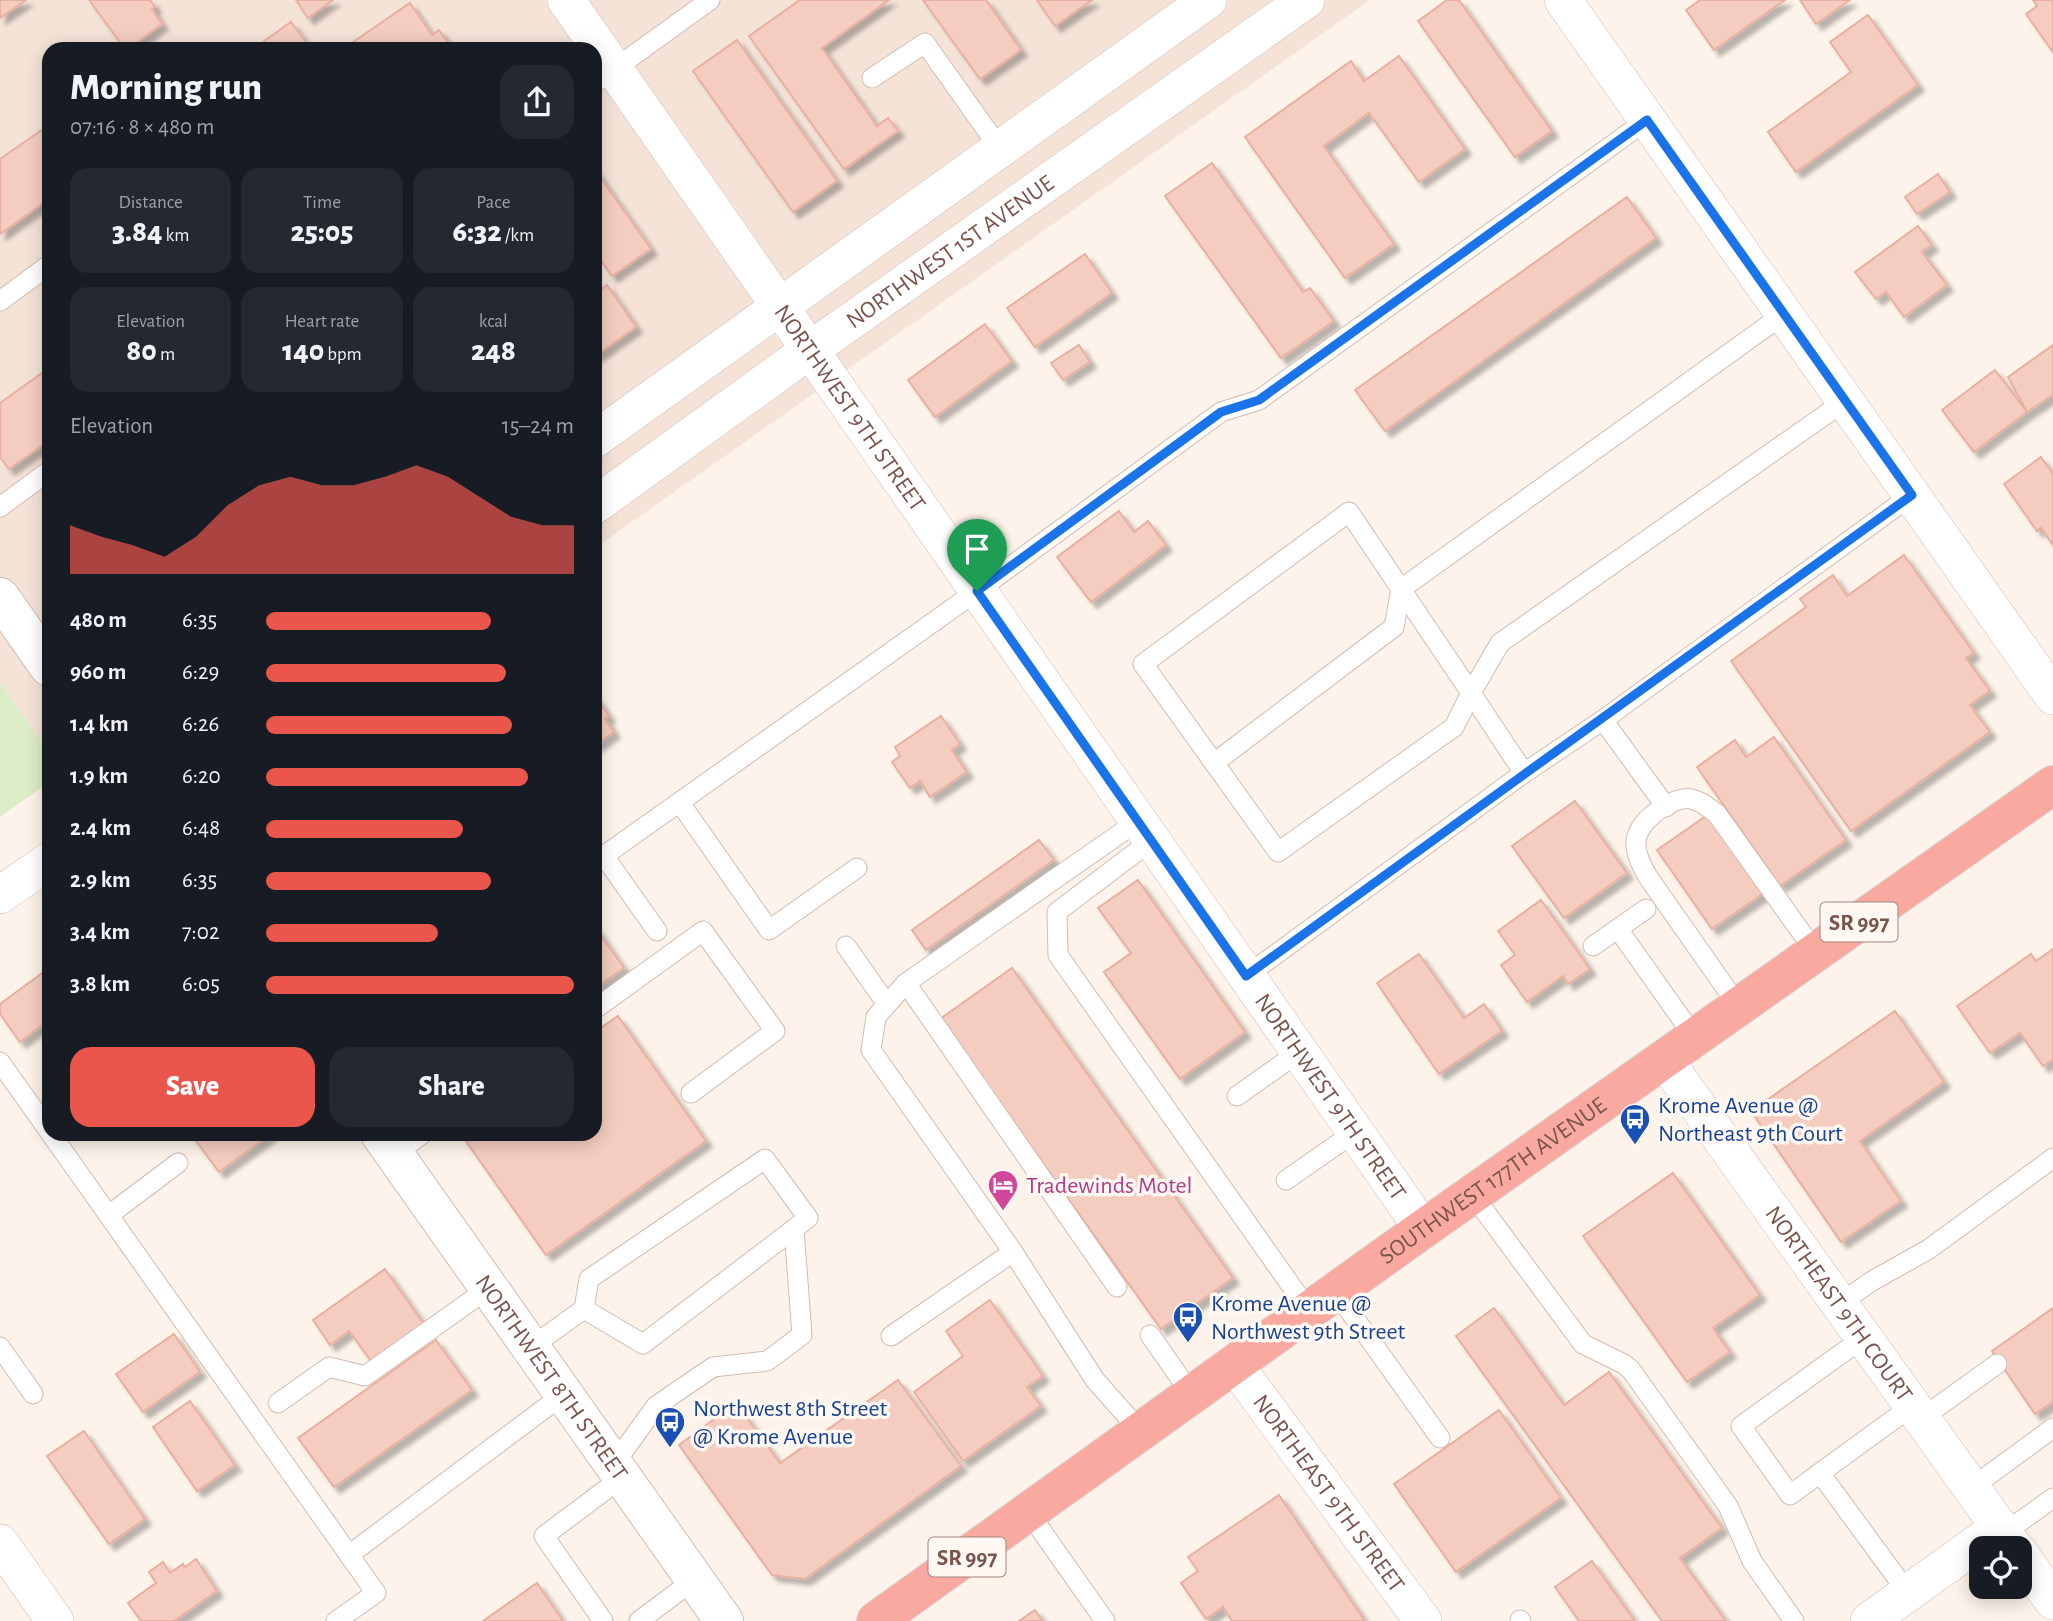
<!DOCTYPE html>
<meta charset="utf-8">
<style>
:root{--surface:#171b24;--page:#242831;--text:#f1f3f6;--muted:#9ea1a6;--accent:#ea564c}
body{margin:0;font-family:"Alegreya Sans",sans-serif;background:var(--page);color:var(--text);height:100vh;display:flex;flex-direction:column;font-size:26px;white-space:nowrap}
*{box-sizing:border-box;margin:0}
p{font-size:23px;color:var(--muted)}
.icon{flex:none;width:38px;height:38px;fill:none;stroke:currentColor;stroke-width:2;stroke-linecap:round;stroke-linejoin:round}
.map{position:relative;flex:1;overflow:hidden}
.panel{position:absolute;left:42px;top:42px;width:560px;height:1099px;display:flex;flex-direction:column;background:var(--surface);border-radius:21px;box-shadow:0 4px 18px #0003}
.panel>*{flex:none}
.buttons{position:absolute;left:1969px;top:1536px;display:grid;gap:14px}
.buttons a{display:grid;place-items:center;width:63px;height:63px;border-radius:14px;background:var(--surface);box-shadow:0 4px 18px #0003;font-size:35px}
.pin{position:absolute;display:grid;place-items:center;width:60px;height:60px;color:#fff;margin:-72px -30px;border-radius:50% 50% 50% 0;rotate:-45deg;box-shadow:0 0 7px #0007}
.pin .icon{rotate:45deg}
.round{display:grid;place-items:center;flex:none;width:74px;height:74px;border-radius:21px;background:var(--page)}
.summary{display:flex;align-items:center;justify-content:space-between;height:119px;padding:0 28px}
h1{font-size:38px;font-weight:800;line-height:52px}
.figures{display:grid;grid-template-columns:repeat(3,1fr);gap:10px;height:119px;padding:7px 28px}
.figures div{display:grid;align-content:center;border-radius:18px;background:var(--page);text-align:center}
.figures b{font-size:30px;font-weight:800}
.figures small{font-size:19px;font-weight:400}
.figures p{font-size:19px}
.chart{height:196px;padding:14px 28px}
.chart p{display:flex;justify-content:space-between}
.chart svg{width:100%;height:126px;margin-top:7px;fill:var(--accent);opacity:.7}
.button{display:flex;gap:14px;margin-top:auto;padding:14px 28px}
.button a{flex:1;height:80px;border-radius:21px;background:var(--accent);color:#fff;font-size:28px;font-weight:800;line-height:80px;text-align:center}
.button a+a{background:var(--page);color:var(--text)}
ul{padding:0 28px;list-style:none;font-size:23px}
li{display:grid;grid-template-columns:112px 84px 1fr;align-items:center;height:52px}
li i{height:18px;border-radius:9px;background:var(--accent)}
.map>svg:first-child{display:block}
.residential{fill:#f5e3d8}
.green{fill:#dcecc7}
.building{fill:#f4cdc0;stroke:#e7b0a0;stroke-width:2;filter:url(#shadow)}
.lines{fill:none;stroke-linecap:round;stroke-linejoin:round}
.lane-casing{stroke:#d3bbb1;stroke-width:21}
.street-casing{stroke:#d3bbb1;stroke-width:38}
.secondary-casing{stroke:#d6baae;stroke-width:40}
.highway-casing{stroke:#dacfcd;stroke-width:40}
.lane{stroke:#fff;stroke-width:19}
.street{stroke:#fff;stroke-width:37}
.secondary{stroke:#fff;stroke-width:38}
.highway{stroke:#f9a99f;stroke-width:38}
.route-casing{stroke:#fff;stroke-width:14}
.route{stroke:#1a73e8;stroke-width:9}
.labels{text-anchor:middle;stroke-width:7;stroke-linejoin:round;paint-order:stroke}
.shield{fill:#fff7f1;stroke:#a2857d;stroke-width:2}
.shield-label{font-size:23px;font-weight:bold;fill:#7a544b}
.street-label{font-size:24px;fill:#7a544b;stroke:#fff7f1}
.transit-label{font-size:24px;fill:#164399;stroke:#fff7f1;text-anchor:start}
.hotel-label{font-size:24px;fill:#b23c85;stroke:#fff7f1;text-anchor:start}
</style>
<div class="map">
<svg width="2053" height="1621" viewBox="0 0 2053 1621">
<defs>
<filter id="shadow"><feDropShadow dx="6" dy="6" stdDeviation="2" flood-color="#0004"/></filter>
</defs>
<rect width="100%" height="100%" fill="#fdf3ea"/>
<path class="residential" d="M0,0H1370L595,548V49H49V752L0,683Z"/>
<path class="green" d="M0,683L49,752V782L0,817Z"/>
<g class="building">
<path d="M0,0H26L0,18Z"/>
<path d="M89,0H150L155,7L152,9L162,24L128,49H125Z"/>
<path d="M296,0H333L308,18Z"/>
<path d="M800,0H889L822,48L877,126L888,118L898,131L844,169L749,36Z"/>
<path d="M923,0H986L1021,50L980,79Z"/>
<path d="M1037,0H1092L1055,26Z"/>
<path d="M1447,0H1459L1552,131L1515,157L1418,21Z"/>
<path d="M1700,0H1785L1714,50L1686,10Z"/>
<path d="M1800,0H1850L1816,24Z"/>
<path d="M2033,0H2053V52L2026,14L2037,6Z"/>
<path d="M410,3L432,35L439,30L452,49H343Z"/>
<path d="M1868,15L1918,85L1796,172L1768,132L1851,72L1830,42Z"/>
<path d="M291,22L307,43L299,49H269L263,42Z"/>
<path d="M737,40L837,181L793,212L693,71Z"/>
<path d="M1399,56L1465,149L1419,182L1369,113L1324,146L1394,244L1345,278L1245,137L1351,61L1364,81Z"/>
<path d="M49,125V199L0,234V159Z"/>
<path d="M1212,163L1303,292L1310,288L1334,321L1281,358L1165,196Z"/>
<path d="M595,170L651,249L612,276L595,252Z"/>
<path d="M1938,174L1950,192L1917,214L1905,197Z"/>
<path d="M1627,197L1656,238L1385,431L1355,390Z"/>
<path d="M1918,226L1932,245L1922,252L1947,285L1904,317L1886,292L1876,299L1855,272Z"/>
<path d="M1085,254L1112,293L1035,347L1007,308Z"/>
<path d="M607,285L636,327L595,356V294Z"/>
<path d="M985,324L1012,361L935,417L908,380Z"/>
<path d="M1079,345L1090,362L1063,380L1051,363Z"/>
<path d="M2053,345V395L2027,412L2008,377Z"/>
<path d="M49,368V441L9,469L0,457V403Z"/>
<path d="M1995,370L2027,412L1974,452L1942,410Z"/>
<path d="M2041,457L2053,474V545L2041,528L2037,531L2004,484Z"/>
<path d="M1119,511L1134,532L1148,521L1166,545L1091,602L1057,557Z"/>
<path d="M1904,555L1974,653L1966,658L1990,691L1970,705L1990,732L1851,831L1731,661L1806,607L1800,599L1833,575L1847,596Z"/>
<path d="M595,696L609,716L605,719L614,732L595,746Z"/>
<path d="M941,716L960,744L952,750L967,772L930,797L920,781L910,788L892,762L900,756L895,747Z"/>
<path d="M1774,737L1846,840L1780,886L1697,767L1735,740L1746,757Z"/>
<path d="M1575,801L1627,873L1564,918L1512,846Z"/>
<path d="M1709,814L1764,893L1712,929L1657,850Z"/>
<path d="M1039,840L1054,860L926,950L912,930Z"/>
<path d="M1138,880L1245,1032L1180,1079L1104,972L1131,953L1098,908Z"/>
<path d="M1541,900L1590,969L1568,984L1563,976L1527,1002L1501,965L1515,955L1498,931Z"/>
<path d="M595,927L624,968L595,988Z"/>
<path d="M2053,949V1060L2043,1066L2020,1033L1990,1053L1957,1006L2031,954L2036,961Z"/>
<path d="M1419,954L1464,1018L1484,1004L1502,1031L1439,1074L1377,983Z"/>
<path d="M49,968V1020L20,1042L0,1014V1004Z"/>
<path d="M1012,968L1233,1278L1161,1329L940,1019Z"/>
<path d="M1895,1011L1944,1082L1860,1141L1901,1201L1841,1242L1751,1111Z"/>
<path d="M618,1016L706,1141L546,1255L461,1134H595V1032Z"/>
<path d="M191,1134H271L219,1172Z"/>
<path d="M1673,1173L1760,1295L1713,1328L1730,1352L1687,1382L1583,1236Z"/>
<path d="M385,1269L424,1324L371,1361L349,1331L330,1345L313,1320Z"/>
<path d="M990,1300L1043,1376L1027,1387L1041,1406L963,1461L914,1392L963,1356L946,1331Z"/>
<path d="M1494,1308L1564,1405L1609,1372L1722,1528L1680,1558L1726,1621H1662L1456,1336Z"/>
<path d="M2053,1308V1402L2035,1414L1992,1351Z"/>
<path d="M174,1334L200,1372L143,1412L116,1374Z"/>
<path d="M436,1340L472,1390L334,1487L298,1438Z"/>
<path d="M898,1380L961,1466L805,1579L772,1575L679,1445L736,1403L780,1463Z"/>
<path d="M190,1401L235,1465L197,1491L153,1427Z"/>
<path d="M1499,1410L1561,1498L1456,1572L1394,1484Z"/>
<path d="M84,1431L145,1519L109,1544L47,1456Z"/>
<path d="M1279,1495L1365,1621H1232L1223,1607L1206,1619L1181,1583L1198,1571L1188,1557Z"/>
<path d="M196,1559L217,1591L174,1621H141L128,1603L156,1583L149,1572L163,1562L170,1573L183,1564L185,1567Z"/>
<path d="M1592,1561L1635,1621H1579L1555,1587Z"/>
<path d="M537,1583L563,1621H483Z"/>
<path d="M1035,1610L1043,1621H1019Z"/>
</g>
<g class="lines">
<g class="lane-casing">
<g id="lane">
<path d="M872,78L925,43L1000,149"/>
<path d="M595,83L710,0"/>
<path d="M0,301L49,265"/>
<path d="M1845,401L1500,643L1471,693L1349,512L1143,664L1278,852L1454,727L1471,693L1524,773L1603,720L1912,495"/>
<path d="M0,507L49,471"/>
<path d="M1603,720L1666,807"/>
<path d="M1214,763L1394,627L1401,589L1784,314"/>
<path d="M680,803L769,930L857,868"/>
<path d="M1152,840L1057,912L1058,955L1309,1311"/>
<path d="M604,856L657,931"/>
<path d="M595,862L977,591L1221,412L1259,400L1647,120"/>
<path d="M1618,929L1695,1038"/>
<path d="M846,946L886,1003"/>
<path d="M1593,946L1646,909"/>
<path d="M1246,976L1524,773"/>
<path d="M906,983L1117,1287"/>
<path d="M1739,1007L1648,877C1642,866 1635,854 1636,841C1638,822 1665,802 1683,799C1695,796 1708,807 1717,814L1816,953"/>
<path d="M595,1009L703,931L775,1031L691,1093"/>
<path d="M0,1062L49,1131"/>
<path d="M1237,1096L1299,1052"/>
<path d="M51,1134L376,1593L336,1621"/>
<path d="M395,1154L422,1134"/>
<path d="M1286,1180L1355,1132"/>
<path d="M1472,1194L1583,1344L1624,1364L1631,1370L1728,1506L1752,1561L1794,1621"/>
<path d="M109,1215L178,1163"/>
<path d="M1013,1252L871,1050L876,1017L906,983L1138,821"/>
<path d="M1336,1292L1440,1438"/>
<path d="M1839,1304L1872,1281L1929,1249L2053,1158"/>
<path d="M584,1309L643,1344L794,1229"/>
<path d="M1150,1335L1192,1395"/>
<path d="M891,1336L1013,1252L1095,1380L1141,1432"/>
<path d="M0,1347L33,1394"/>
<path d="M531,1347L584,1309L589,1279L765,1159L808,1218L794,1229L802,1335L767,1361L713,1367L656,1406L614,1464"/>
<path d="M278,1403L329,1367L365,1376L489,1288"/>
<path d="M1922,1418L1997,1364"/>
<path d="M1820,1473L1790,1495L1741,1426L1863,1338"/>
<path d="M1971,1488L2053,1428"/>
<path d="M1029,1513L1105,1621"/>
<path d="M2004,1533L2053,1498"/>
<path d="M349,1555L564,1394"/>
<path d="M1908,1593L1820,1473L1912,1406"/>
<path d="M1520,1620L1521,1621"/>
<path d="M603,1621L544,1536L624,1476"/>
<path d="M639,1621L695,1579"/>
</g>
</g>
<g class="street-casing">
<g id="street">
<path id="s1" d="M566,0L1423,1229"/>
<path d="M1563,0L2053,696"/>
<path d="M595,439L1208,0"/>
<path id="s2" d="M595,505L810,350L1306,0"/>
<path d="M0,895L49,861"/>
<path id="s3" d="M1664,1059L2015,1549"/>
<path id="s4" d="M1235,1365L1423,1621"/>
<path d="M0,1543L55,1621"/>
<path d="M2020,1554L2053,1601"/>
<path d="M1869,1621L2000,1527"/>
</g>
</g>
<g class="secondary-casing">
<g id="secondary">
<path d="M0,597L49,667"/>
<path id="s5" d="M380,1134L724,1621"/>
</g>
</g>
<g class="highway-casing">
<g id="highway">
<path id="s6" d="M876,1621L1423,1229L2053,785"/>
</g>
</g>
<use href="#lane" class="lane"/>
<use href="#street" class="street"/>
<use href="#secondary" class="secondary"/>
<use href="#highway" class="highway"/>
</g>
<g class="lines">
<g class="route-casing">
<path id="route" d="M1647,120L1912,495C1690,656 1467,814 1246,976L977,591L1221,412L1259,400Z"/>
</g>
<use href="#route" class="route"/>
</g>
<defs>
<g id="bus-pin" transform="scale(1.575)"><path d="M0 17L-7.5 6A9.5 9.5 0 1 1 7.5 6Z" fill="#1a4fb4" stroke="#fff7f1"/><path d="M-5-6H5V4H4V6H2V4H-2V6H-4V4H-5ZM-3.5-4V0h7V-4ZM-3.5 1.2v1.5H-2V1.2ZM2 1.2v1.5H3.5V1.2Z" fill="#fff"/></g>
<g id="hotel-pin" transform="scale(1.575)"><path d="M0 17L-7.5 6A9.5 9.5 0 1 1 7.5 6Z" fill="#d1479c" stroke="#fff7f1"/><path d="M-6-4.5h1.5V1H6V5H4.5V3h-9V5H-6ZM-4 0a1.8 1.8 0 1 1 3.6 0ZM.5 0V-2.5h3Q6-2.5 6 0Z" fill="#fff"/></g>
</defs>
<g fill-rule="evenodd">
<use href="#bus-pin" x="1635" y="1119"/>
<use href="#hotel-pin" x="1003" y="1185"/>
<use href="#bus-pin" x="1188" y="1317"/>
<use href="#bus-pin" x="670" y="1422"/>
</g>
<g class="labels">
<g class="shield">
<rect x="1820.5" y="902.5" width="77" height="39" rx="5"/>
<rect x="928.5" y="1537.5" width="77" height="39" rx="5"/>
</g>
<g class="shield-label">
<text x="1859" y="930">SR 997</text>
<text x="967" y="1565">SR 997</text>
</g>
<g class="street-label">
<text dy="8" stroke="none"><textPath href="#s2" startOffset="436">NORTHWEST 1ST AVENUE</textPath></text>
<text dy="8" stroke="none"><textPath href="#s1" startOffset="497">NORTHWEST 9TH STREET</textPath></text>
<text dy="8" stroke="none"><textPath href="#s1" startOffset="1337">NORTHWEST 9TH STREET</textPath></text>
<text dy="8" stroke="none"><textPath href="#s6" startOffset="758">SOUTHWEST 177TH AVENUE</textPath></text>
<text dy="8" stroke="none"><textPath href="#s3" startOffset="301">NORTHEAST 9TH COURT</textPath></text>
<text dy="8" stroke="none"><textPath href="#s5" startOffset="298">NORTHWEST 8TH STREET</textPath></text>
<text dy="8" stroke="none"><textPath href="#s4" startOffset="159">NORTHEAST 9TH STREET</textPath></text>
</g>
<g class="transit-label">
<text x="1658" y="1113">Krome Avenue @<tspan x="1658" dy="28">Northeast 9th Court</tspan></text>
<text x="1211" y="1311">Krome Avenue @<tspan x="1211" dy="28">Northwest 9th Street</tspan></text>
<text x="693" y="1416">Northwest 8th Street<tspan x="693" dy="28">@ Krome Avenue</tspan></text>
</g>
<g class="hotel-label">
<text x="1026" y="1193">Tradewinds Motel</text>
</g>
</g>
</svg>
<div class="buttons">
<a><svg class="icon" aria-label="locate" viewBox="0 0 24 24"><circle cx="12" cy="12" r="6"/><path d="M12 2v4M12 18v4M2 12h4M18 12h4"/></svg></a>
</div>
<div class="pin" style="left:977px;top:591px;background:#1e9e55"><svg class="icon" aria-label="arrive" viewBox="0 0 24 24"><path d="M6 21V4h12l-3 4 3 4H6"/></svg></div>
<section class="panel">
<div class="summary"><div><h1>Morning run</h1><p>07:16 · 8 × 480 m</p></div><a class="round"><svg class="icon" aria-label="share" viewBox="0 0 24 24"><path d="M12 15V3M7 8l5-5 5 5M5 13v7h14v-7"/></svg></a></div>
<div class="figures">
<div><p>Distance</p><b>3.84<small> km</small></b></div>
<div><p>Time</p><b>25:05</b></div>
<div><p>Pace</p><b>6:32<small> /km</small></b></div>
</div>
<div class="figures">
<div><p>Elevation</p><b>80<small> m</small></b></div>
<div><p>Heart rate</p><b>140<small> bpm</small></b></div>
<div><p>kcal</p><b>248</b></div>
</div>
<div class="chart"><p><span>Elevation</span>15–24 m</p>
<svg viewBox="0 0 160 44" preserveAspectRatio="none"><path d="M0 44V27L10 31L20 34L30 38L40 31L50 20L60 13L70 10L80 13L90 13L100 10L110 6L120 10L130 17L140 24L150 27L160 27V44z"/></svg>
</div>
<ul>
<li><b>480 m</b>6:35<i style="width:73%"></i></li>
<li><b>960 m</b>6:29<i style="width:78%"></i></li>
<li><b>1.4 km</b>6:26<i style="width:80%"></i></li>
<li><b>1.9 km</b>6:20<i style="width:85%"></i></li>
<li><b>2.4 km</b>6:48<i style="width:64%"></i></li>
<li><b>2.9 km</b>6:35<i style="width:73%"></i></li>
<li><b>3.4 km</b>7:02<i style="width:56%"></i></li>
<li><b>3.8 km</b>6:05<i style="width:100%"></i></li>
</ul>
<div class="button"><a>Save</a><a>Share</a></div>
</section>
</div>
